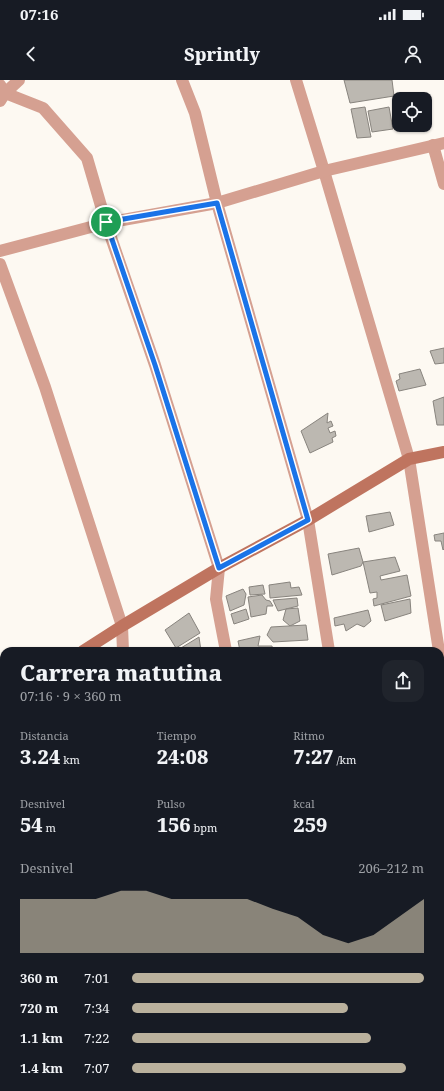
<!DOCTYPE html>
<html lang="es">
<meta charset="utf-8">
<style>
:root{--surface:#171b24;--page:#20242c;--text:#f1f3f6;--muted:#9ea1a6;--accent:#bab19d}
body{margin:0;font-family:"Noto Serif",serif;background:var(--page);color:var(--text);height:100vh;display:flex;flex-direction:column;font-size:15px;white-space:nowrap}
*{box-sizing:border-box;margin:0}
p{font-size:13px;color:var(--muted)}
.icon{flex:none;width:22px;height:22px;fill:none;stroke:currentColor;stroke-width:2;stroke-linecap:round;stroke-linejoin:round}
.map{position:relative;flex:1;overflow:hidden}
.side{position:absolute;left:0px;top:567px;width:444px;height:444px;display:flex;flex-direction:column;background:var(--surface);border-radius:12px 12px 0 0;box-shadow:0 1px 3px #0004}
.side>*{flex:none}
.fabs{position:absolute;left:392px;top:12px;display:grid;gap:8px}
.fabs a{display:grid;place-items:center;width:40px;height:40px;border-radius:8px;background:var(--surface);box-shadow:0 1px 3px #0004;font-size:20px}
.pin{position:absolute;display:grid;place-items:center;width:34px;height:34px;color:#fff;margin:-17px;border:2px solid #fff;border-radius:50%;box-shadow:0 1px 4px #0007}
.round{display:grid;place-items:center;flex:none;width:42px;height:42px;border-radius:12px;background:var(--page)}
.head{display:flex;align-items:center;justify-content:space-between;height:68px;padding:0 20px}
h1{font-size:22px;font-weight:800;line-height:30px}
.metrics{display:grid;grid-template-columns:repeat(3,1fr);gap:6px;height:68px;padding:4px 20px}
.metrics div{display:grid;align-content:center}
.metrics b{font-size:20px;font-weight:800}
.metrics small{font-size:11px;font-weight:400}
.metrics p{font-size:11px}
.chart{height:112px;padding:8px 20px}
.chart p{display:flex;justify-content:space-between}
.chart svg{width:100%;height:72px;margin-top:4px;fill:var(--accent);opacity:.7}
ul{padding:0 20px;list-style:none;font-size:13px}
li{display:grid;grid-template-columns:64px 48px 1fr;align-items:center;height:30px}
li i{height:10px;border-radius:5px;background:var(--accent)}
.status{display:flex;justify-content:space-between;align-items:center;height:28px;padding:0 20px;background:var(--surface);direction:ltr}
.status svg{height:11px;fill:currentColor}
header{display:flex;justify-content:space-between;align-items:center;height:52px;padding:0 20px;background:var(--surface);font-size:18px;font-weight:800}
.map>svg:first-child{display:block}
.building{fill:#bcb8b1;stroke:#88847e}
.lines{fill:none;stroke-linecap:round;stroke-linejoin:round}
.street{stroke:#d5a091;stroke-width:12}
.secondary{stroke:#bf745f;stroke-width:12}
.route-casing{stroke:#fff;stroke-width:8}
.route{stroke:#1a73e8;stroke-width:5}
</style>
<div class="status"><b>07:16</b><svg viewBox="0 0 49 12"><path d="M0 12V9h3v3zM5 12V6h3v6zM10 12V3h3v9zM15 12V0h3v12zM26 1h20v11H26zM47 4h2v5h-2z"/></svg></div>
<header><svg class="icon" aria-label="back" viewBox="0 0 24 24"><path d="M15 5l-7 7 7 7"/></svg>Sprintly<svg class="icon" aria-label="person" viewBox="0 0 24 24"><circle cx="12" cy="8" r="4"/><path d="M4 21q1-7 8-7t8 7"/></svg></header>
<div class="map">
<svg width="444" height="1011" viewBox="0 0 444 1011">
<rect width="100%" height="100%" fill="#fdf9f2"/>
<g class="building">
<path d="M344,0H392L394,16L350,23Z"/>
<path d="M399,26V45H412V47L397,48L393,28Z"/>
<path d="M365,27L371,57L357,58L351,29Z"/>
<path d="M389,27L393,49L372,52L368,31Z"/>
<path d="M444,268V283L435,284L430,271Z"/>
<path d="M420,289L426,305L399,311L396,301L400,299L399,294Z"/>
<path d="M444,317V345H437L433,321Z"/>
<path d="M328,333L327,343L331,341L333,346L328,348L330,353L335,351L336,356L332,358L333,362L310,373L301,351Z"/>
<path d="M390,432L394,445L369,452L366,436Z"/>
<path d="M444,453V469L443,470L441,461H435L434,455Z"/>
<path d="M359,468L363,482L361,486L332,495L328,474Z"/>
<path d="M395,477L400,491L380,496L381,500L407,495L411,516L374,526L373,519L377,518V512L370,513L363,482Z"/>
<path d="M290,502L291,508L299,507L302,515L270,518L269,505Z"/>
<path d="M263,505L265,514L250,515L249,507Z"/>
<path d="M243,509L246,514L244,525L230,531L226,516Z"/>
<path d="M262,515L266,520L270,521L273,526H267L266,534L251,537L248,517Z"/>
<path d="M297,518L298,526L278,531L273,520Z"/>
<path d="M410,519L411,533L385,541L381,525Z"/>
<path d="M298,528L300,541L290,546L283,540L286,529Z"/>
<path d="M246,529L249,539L234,544L231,534Z"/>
<path d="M368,530L371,541L364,547L357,544L346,551L344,544L335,546L334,538Z"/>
<path d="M189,533L200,553L176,568L165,550Z"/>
<path d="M306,545L308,560L273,562L267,555L271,547Z"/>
<path d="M260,556L258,566H272L273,571H240L238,561Z"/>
<path d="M199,557L201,571H176Z"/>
</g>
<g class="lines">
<g class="street">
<path d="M182,0L195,33L217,123L308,440L329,571"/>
<path d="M296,0L324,91L409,379L439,571"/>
<path d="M0,5L5,13L43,28L87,78L106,143L155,285L219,488L216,519L226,571"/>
<path d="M0,21L5,13L19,0"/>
<path d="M433,65L444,104"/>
<path d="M0,171L106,143L217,123L324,91L444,63"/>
<path d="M0,184L45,307L122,546L123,571"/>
<path d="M440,576L444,601"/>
<path d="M0,639H4"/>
<path d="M440,691L444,692"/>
<path d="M0,747L4,752"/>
<path d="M440,958L444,943"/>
<path d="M248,1011L249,1007"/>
<path d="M426,1011L427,1007"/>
</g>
<g class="secondary">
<path d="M83,571L122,546L219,488L308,440L409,379L444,372"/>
<path d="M0,623L4,621"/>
<path d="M440,874L444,873"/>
<path d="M440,903H444"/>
<path d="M0,954H4"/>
<path d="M0,983H4"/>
</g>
</g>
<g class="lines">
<g class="route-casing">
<path id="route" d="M217,123L308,440L219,488L155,285L106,142Z"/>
</g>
<use href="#route" class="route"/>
</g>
</svg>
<div class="fabs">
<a><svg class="icon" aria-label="locate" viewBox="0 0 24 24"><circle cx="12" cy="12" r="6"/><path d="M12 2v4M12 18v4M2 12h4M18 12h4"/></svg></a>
</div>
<div class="pin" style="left:106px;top:142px;background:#1e9e55"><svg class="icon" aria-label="arrive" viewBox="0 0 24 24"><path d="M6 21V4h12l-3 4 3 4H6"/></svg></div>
<section class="side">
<div class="head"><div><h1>Carrera matutina</h1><p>07:16 · 9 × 360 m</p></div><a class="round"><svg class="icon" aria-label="share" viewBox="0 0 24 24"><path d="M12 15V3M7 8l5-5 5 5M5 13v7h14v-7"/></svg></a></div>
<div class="metrics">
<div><p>Distancia</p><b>3.24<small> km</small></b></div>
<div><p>Tiempo</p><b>24:08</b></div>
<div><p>Ritmo</p><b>7:27<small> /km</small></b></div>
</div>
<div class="metrics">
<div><p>Desnivel</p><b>54<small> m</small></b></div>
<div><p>Pulso</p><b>156<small> bpm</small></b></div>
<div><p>kcal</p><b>259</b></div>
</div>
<div class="chart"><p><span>Desnivel</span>206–212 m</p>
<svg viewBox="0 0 160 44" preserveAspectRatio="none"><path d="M0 44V11L10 11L20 11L30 11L40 6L50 6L60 11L70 11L80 11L90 11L100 17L110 22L120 33L130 38L140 33L150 22L160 11V44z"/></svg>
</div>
<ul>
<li><b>360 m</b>7:01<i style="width:100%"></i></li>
<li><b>720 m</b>7:34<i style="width:74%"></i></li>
<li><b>1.1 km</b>7:22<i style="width:82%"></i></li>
<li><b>1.4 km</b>7:07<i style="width:94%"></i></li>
</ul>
</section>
</div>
